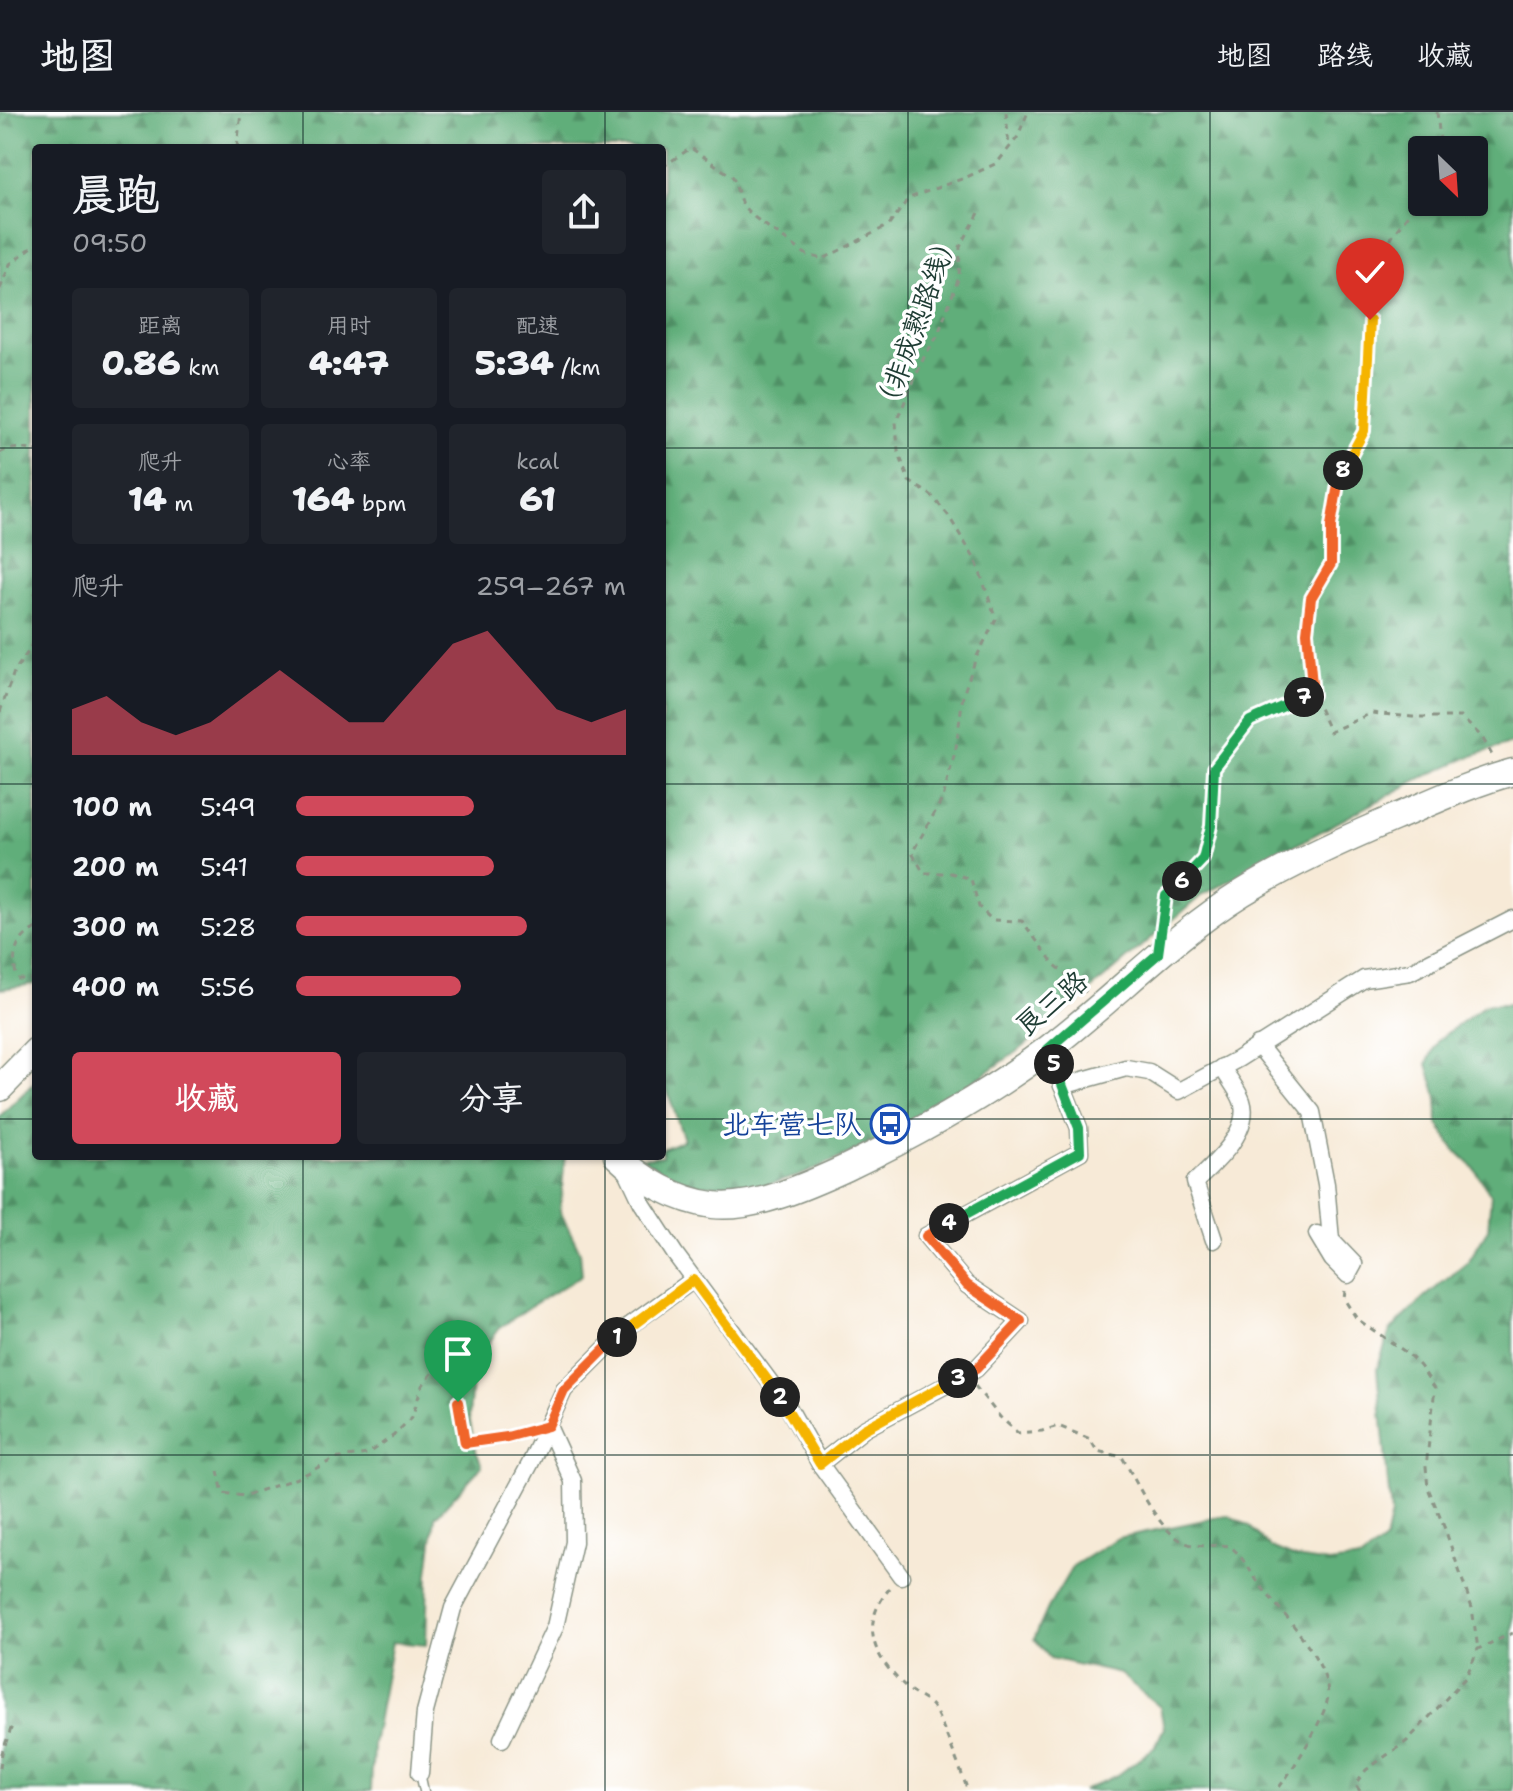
<!DOCTYPE html>
<html lang="zh">
<meta charset="utf-8">
<style>
:root{--surface:#171b24;--page:#20242c;--text:#f1f3f6;--muted:#9ea1a6;--line:#363941;--accent:#d1495b}
body{margin:0;font-family:"Shantell Sans","LXGW WenKai TC",sans-serif;background:var(--page);color:var(--text);height:100vh;display:flex;flex-direction:column;font-size:30px;white-space:nowrap}
*{box-sizing:border-box;margin:0}
p{font-size:26px;color:var(--muted)}
.icon{flex:none;width:44px;height:44px;fill:none;stroke:currentColor;stroke-width:2;stroke-linecap:round;stroke-linejoin:round}
.map{position:relative;flex:1;overflow:hidden}
.sheet{position:absolute;left:32px;top:32px;width:634px;height:1016px;display:flex;flex-direction:column;background:var(--surface);border-radius:8px;box-shadow:0 2px 6px #0004}
.sheet>*{flex:none}
.needle{width:52px;rotate:155deg}
.controls{position:absolute;left:1408px;top:24px;display:grid;gap:16px}
.controls a{display:grid;place-items:center;width:80px;height:80px;border-radius:8px;background:var(--surface);box-shadow:0 2px 6px #0004;font-size:40px}
.pin{position:absolute;display:grid;place-items:center;width:68px;height:68px;color:#fff;margin:-82px -34px;border-radius:50% 50% 50% 0;rotate:-45deg;box-shadow:0 0 8px #0007}
.pin .icon{rotate:45deg}
.km{position:absolute;width:40px;height:40px;margin:-20px;border-radius:50%;background:#222;color:#fff;font-size:22px;line-height:40px;text-align:center}
.round{display:grid;place-items:center;flex:none;width:84px;height:84px;border-radius:8px;background:var(--page)}
.headline{display:flex;align-items:center;justify-content:space-between;height:136px;padding:0 40px}
h1{font-size:44px;font-weight:800;line-height:60px}
.figures{display:grid;grid-template-columns:repeat(3,1fr);gap:12px;height:136px;padding:8px 40px}
.figures div{display:grid;align-content:center;border-radius:8px;background:var(--page);text-align:center}
.figures b{font-size:34px;font-weight:800}
.figures small{font-size:22px;font-weight:400}
.figures p{font-size:22px}
.chart{height:224px;padding:16px 40px}
.chart p{display:flex;justify-content:space-between}
.chart svg{width:100%;height:144px;margin-top:8px;fill:var(--accent);opacity:.7}
.primary-button{display:flex;gap:16px;margin-top:auto;padding:16px 40px}
.primary-button a{flex:1;height:92px;border-radius:8px;background:var(--accent);color:#fff;font-size:32px;font-weight:800;line-height:92px;text-align:center}
.primary-button a+a{background:var(--page);color:var(--text)}
ul{padding:0 40px;list-style:none;font-size:26px}
li{display:grid;grid-template-columns:128px 96px 1fr;align-items:center;height:60px}
li i{height:20px;border-radius:10px;background:var(--accent)}
header{display:flex;align-items:center;gap:48px;box-sizing:border-box;height:112px;padding:0 40px;background:var(--surface);border-bottom:2px solid var(--line)}
header strong{font-size:38px}
nav{display:flex;gap:44px;margin-inline-start:auto;font-size:28px}
.map>svg:first-child{display:block}
.forest{fill:url(#forest-firs);stroke:#407657;stroke-width:2;fill-rule:evenodd}
.lines{fill:none;stroke-linecap:round;stroke-linejoin:round}
.service-casing{stroke:#8b9486;stroke-width:11}
.minor-casing{stroke:#8b9486;stroke-width:19}
.primary-casing{stroke:#8b9486;stroke-width:29}
.path{stroke:#8b9486;stroke-width:3;stroke-dasharray:6 6;stroke-linecap:butt}
.service{stroke:#fff;stroke-width:8}
.minor{stroke:#fff;stroke-width:16}
.primary{stroke:#fff;stroke-width:26}
.split-1-casing{stroke:#fff;stroke-width:16}
.split-2-casing{stroke:#fff;stroke-width:16}
.split-3-casing{stroke:#fff;stroke-width:16}
.split-4-casing{stroke:#fff;stroke-width:16}
.split-5-casing{stroke:#fff;stroke-width:16}
.split-6-casing{stroke:#fff;stroke-width:16}
.split-7-casing{stroke:#fff;stroke-width:16}
.split-8-casing{stroke:#fff;stroke-width:16}
.split-9-casing{stroke:#fff;stroke-width:16}
.split-1{stroke:#f0652b;stroke-width:10}
.split-2{stroke:#f5b400;stroke-width:10}
.split-3{stroke:#f5b400;stroke-width:10}
.split-4{stroke:#f0652b;stroke-width:10}
.split-5{stroke:#22a559;stroke-width:10}
.split-6{stroke:#22a559;stroke-width:10}
.split-7{stroke:#22a559;stroke-width:10}
.split-8{stroke:#f0652b;stroke-width:10}
.split-9{stroke:#f5b400;stroke-width:10}
.grid{fill:none;stroke:#1f3d34;stroke-width:2;stroke-opacity:0.55}
.labels{text-anchor:middle;stroke-width:7;stroke-linejoin:round;paint-order:stroke}
.street-label{font-size:28px;fill:#1f3d34;stroke:#fff}
.transit-label{font-size:28px;fill:#164399;stroke:#fff;text-anchor:end}
</style>
<header>
<strong>地图</strong>
<nav><a>地图</a><a>路线</a><a>收藏</a></nav>
</header>
<div class="map">
<svg width="1513" height="1679" viewBox="0 0 1513 1679">
<defs>
<pattern id="forest-firs" width="22" height="20" patternUnits="userSpaceOnUse" patternTransform="scale(2)"><rect width="22" height="20" fill="#60ae7a"/><path d="M5 1l3.5 6h-7zM16 11l3.5 6h-7z" fill="#4f8f65"/></pattern>
</defs>
<rect width="100%" height="100%" fill="#fff"/>
<filter id="ink" filterUnits="userSpaceOnUse"><feTurbulence type="fractalNoise" baseFrequency=".0125" numOctaves="2"/><feDisplacementMap in="SourceGraphic" scale="16" xChannelSelector="R" yChannelSelector="G"/><feConvolveMatrix kernelMatrix="1 2 1 2 8 2 1 2 1" color-interpolation-filters="sRGB"/></filter>
<filter id="wash" filterUnits="userSpaceOnUse"><feTurbulence type="fractalNoise" baseFrequency=".006" numOctaves="4" result="noise"/><feDisplacementMap in="SourceGraphic" scale="32" xChannelSelector="R" yChannelSelector="G"/><feGaussianBlur stdDeviation="1.8" result="paint"/><feColorMatrix in="noise" values="0 0 0 0 0 0 0 0 0 0 0 0 0 0 0 0 0 1.4 0 .05"/><feComposite in="paint" operator="in"/></filter>
<g filter="url(#wash)">
<rect width="100%" height="100%" fill="#f7ead7"/>
<g class="forest">
<path d="M0,0H1513V631L1466,646L1417,668L1202,783L1022,936L932,999L878,1029L799,1064L766,1073H697L670,1064L642,1046L662,1044V1037L684,1028L662,963V36H36V872L0,877ZM1422,38H1474V90H1422Z"/>
<path d="M1486,892H1513V1679H1083L1118,1663L1155,1635L1164,1616L1160,1595L1120,1562L1050,1546L1034,1527L1048,1496L1073,1454L1118,1426L1228,1403L1249,1414L1271,1436L1296,1446L1329,1451L1361,1447L1385,1429L1391,1402L1377,1257L1390,1219L1425,1185L1468,1150L1488,1117L1491,1083L1474,1056L1455,1038L1438,1012L1437,984L1427,952L1438,928Z"/>
<path d="M36,969V1044H565L560,1099L580,1140L582,1163L531,1194L498,1217L473,1256L469,1305L475,1336L482,1354L435,1405L428,1462L426,1533L392,1530L373,1632L371,1679H0V1004Z"/>
</g>
</g>
<g filter="url(#ink)">
<g class="lines">
<g class="service-casing">
<path id="service" d="M420,1661L424,1679"/>
</g>
<g class="minor-casing">
<g id="minor">
<path d="M1258,933L1312,1000L1326,1072L1331,1128L1354,1152L1348,1163L1332,1147L1317,1122"/>
<path d="M1062,974L1126,956L1149,960L1179,979L1238,947L1364,867L1410,860L1513,807"/>
<path d="M625,1055L642,1091L675,1142L787,1293L820,1352L864,1317L976,1257L1021,1209L967,1173L926,1124L1080,1040L1079,1016L1048,937"/>
<path d="M1214,1128L1195,1070C1214,1052 1252,1019 1242,989C1238,978 1228,966 1222,955"/>
<path d="M820,1352L901,1464"/>
<path d="M502,1627L555,1515L574,1430L573,1369L548,1314"/>
<path d="M420,1661L425,1600L453,1496L530,1352L564,1278L625,1217L693,1168"/>
</g>
</g>
<g class="primary-casing">
<g id="primary">
<path d="M0,976L36,939"/>
<path d="M617,1044C643,1069 677,1088 713,1093C753,1098 809,1073 846,1056C917,1022 986,984 1049,936C1115,886 1171,825 1242,781C1291,751 1342,728 1394,706C1434,689 1472,671 1513,660"/>
</g>
</g>
<g class="path">
<path d="M1006,0L1009,36"/>
<path d="M1437,0L1441,38"/>
<path d="M237,36L241,0"/>
<path d="M662,55L691,36L733,65L742,93L754,105L807,143L823,147L889,113L909,86L967,65L997,51L1017,26L1028,0"/>
<path d="M1422,84L1392,124L1383,154L1370,208L1364,319L1339,366L1331,414V452L1311,486L1307,520L1313,583L1330,620L1371,601L1412,605H1461L1482,625L1493,645"/>
<path d="M979,101L960,135L959,165L937,225L925,243L896,310L898,339L909,369L931,383L948,403L976,449L996,507L976,546L963,583L956,636L943,686L912,741L924,761H951L971,767L979,795L992,808L1022,809L1054,852L1086,880"/>
<path d="M0,177L10,152L36,132"/>
<path d="M0,341C11,334 24,337 36,339"/>
<path d="M36,479L34,485L36,500"/>
<path d="M0,600L14,560L30,537L36,516"/>
<path d="M1162,813L1166,784L1203,747L1211,714L1214,656L1250,609L1313,583"/>
<path d="M36,816C15,828 11,844 17,867H36"/>
<path d="M1345,1179L1344,1187L1357,1207L1407,1241L1420,1254L1435,1276L1426,1355L1428,1376L1445,1417L1472,1496L1478,1537"/>
<path d="M975,1274L1000,1305L1018,1321L1042,1319L1058,1314L1090,1327L1097,1339L1122,1345C1138,1371 1160,1426 1192,1433C1204,1435 1218,1432 1230,1434C1243,1445 1250,1459 1260,1473C1282,1501 1326,1545 1328,1582C1329,1601 1290,1663 1276,1679"/>
<path d="M218,1359L223,1381L244,1384L300,1365L334,1347L367,1342L393,1324L412,1305L422,1274L449,1240C460,1268 460,1301 465,1331L507,1325L529,1319"/>
<path d="M890,1476C856,1516 876,1550 912,1580C918,1585 927,1588 932,1594C941,1606 962,1662 968,1679"/>
<path d="M0,1656L2,1641L12,1614"/>
<path d="M1360,1679L1355,1672L1366,1658L1407,1629L1466,1565L1478,1537L1513,1521"/>
</g>
<use href="#service" class="service"/>
<use href="#minor" class="minor"/>
<use href="#primary" class="primary"/>
</g>
</g>
<g class="lines" filter="url(#ink)">
<g class="split-1-casing">
<path id="split-1" d="M458,1290L465,1331L507,1325L548,1314L564,1278L617,1225"/>
</g>
<g class="split-2-casing">
<path id="split-2" d="M617,1225L693,1168L780,1285"/>
</g>
<g class="split-3-casing">
<path id="split-3" d="M780,1285L820,1352L864,1317L958,1266"/>
</g>
<g class="split-4-casing">
<path id="split-4" d="M949,1111L926,1124L967,1173L1021,1209L976,1257L958,1266"/>
</g>
<g class="split-5-casing">
<path id="split-5" d="M949,1111L1080,1040L1079,1016L1054,952"/>
</g>
<g class="split-6-casing">
<path id="split-6" d="M1054,952L1048,937L1158,842L1166,784L1182,769"/>
</g>
<g class="split-7-casing">
<path id="split-7" d="M1182,769L1203,747L1211,714L1214,656L1250,609L1304,585"/>
</g>
<g class="split-8-casing">
<path id="split-8" d="M1304,585L1313,583L1307,520L1311,486L1331,452V414L1339,366L1343,358"/>
</g>
<g class="split-9-casing">
<path id="split-9" d="M1343,358L1364,319L1370,208"/>
</g>
<use href="#split-1" class="split-1"/>
<use href="#split-2" class="split-2"/>
<use href="#split-3" class="split-3"/>
<use href="#split-4" class="split-4"/>
<use href="#split-5" class="split-5"/>
<use href="#split-6" class="split-6"/>
<use href="#split-7" class="split-7"/>
<use href="#split-8" class="split-8"/>
<use href="#split-9" class="split-9"/>
</g>
<path class="grid" d="M303,0V36M605,0V36M908,0V1679M1210,0V1679M0,336H36M662,336H1513M0,672H36M662,672H1513M0,1007H36M662,1007H1513M303,1044V1679M605,1044V1679M0,1343H1513"/>
<defs>
<g id="bus-ring" transform="scale(2)"><circle r="9.5" fill="#fff" stroke="#1a4fb4" stroke-width="1.5"/><path d="M-5-6H5V4H4V6H2V4H-2V6H-4V4H-5ZM-3.5-4V0h7V-4ZM-3.5 1.2v1.5H-2V1.2ZM2 1.2v1.5H3.5V1.2Z" fill="#1a4fb4"/></g>
</defs>
<g fill-rule="evenodd">
<use href="#bus-ring" x="890" y="1012"/>
</g>
<g class="labels">
<g class="street-label">
<text transform="translate(916 210) rotate(-70)" y="10">（非成熟路线）</text>
<text transform="translate(1051 891) rotate(-40)" y="10">良三路</text>
</g>
<g class="transit-label">
<text x="862" y="1022">北车营七队</text>
</g>
</g>
</svg>
<div class="controls">
<a><svg class="needle" viewBox="-14 -14 28 28"><path d="M0-13l5 13h-10z" fill="#e53935"/><path d="M0 13l5-13h-10z" fill="#9ea1a6"/></svg></a>
</div>
<div class="pin" style="left:458px;top:1290px;background:#1e9e55"><svg class="icon" aria-label="arrive" viewBox="0 0 24 24"><path d="M6 21V4h12l-3 4 3 4H6"/></svg></div>
<div class="pin" style="left:1370px;top:208px;background:#d93025"><svg class="icon" aria-label="check" viewBox="0 0 24 24"><path d="M5 12l5 5 9-10"/></svg></div>
<b class="km" style="left:617px;top:1225px">1</b>
<b class="km" style="left:780px;top:1285px">2</b>
<b class="km" style="left:958px;top:1266px">3</b>
<b class="km" style="left:949px;top:1111px">4</b>
<b class="km" style="left:1054px;top:952px">5</b>
<b class="km" style="left:1182px;top:769px">6</b>
<b class="km" style="left:1304px;top:585px">7</b>
<b class="km" style="left:1343px;top:358px">8</b>
<section class="sheet">
<div class="headline"><div><h1>晨跑</h1><p>09:50</p></div><a class="round"><svg class="icon" aria-label="share" viewBox="0 0 24 24"><path d="M12 15V3M7 8l5-5 5 5M5 13v7h14v-7"/></svg></a></div>
<div class="figures">
<div><p>距离</p><b>0.86<small> km</small></b></div>
<div><p>用时</p><b>4:47</b></div>
<div><p>配速</p><b>5:34<small> /km</small></b></div>
</div>
<div class="figures">
<div><p>爬升</p><b>14<small> m</small></b></div>
<div><p>心率</p><b>164<small> bpm</small></b></div>
<div><p>kcal</p><b>61</b></div>
</div>
<div class="chart"><p><span>爬升</span>259–267 m</p>
<svg viewBox="0 0 160 44" preserveAspectRatio="none"><path d="M0 44V30L10 26L20 34L30 38L40 34L50 26L60 18L70 26L80 34L90 34L100 22L110 10L120 6L130 18L140 30L150 34L160 30V44z"/></svg>
</div>
<ul>
<li><b>100 m</b>5:49<i style="width:54%"></i></li>
<li><b>200 m</b>5:41<i style="width:60%"></i></li>
<li><b>300 m</b>5:28<i style="width:70%"></i></li>
<li><b>400 m</b>5:56<i style="width:50%"></i></li>
</ul>
<div class="primary-button"><a>收藏</a><a>分享</a></div>
</section>
</div>
